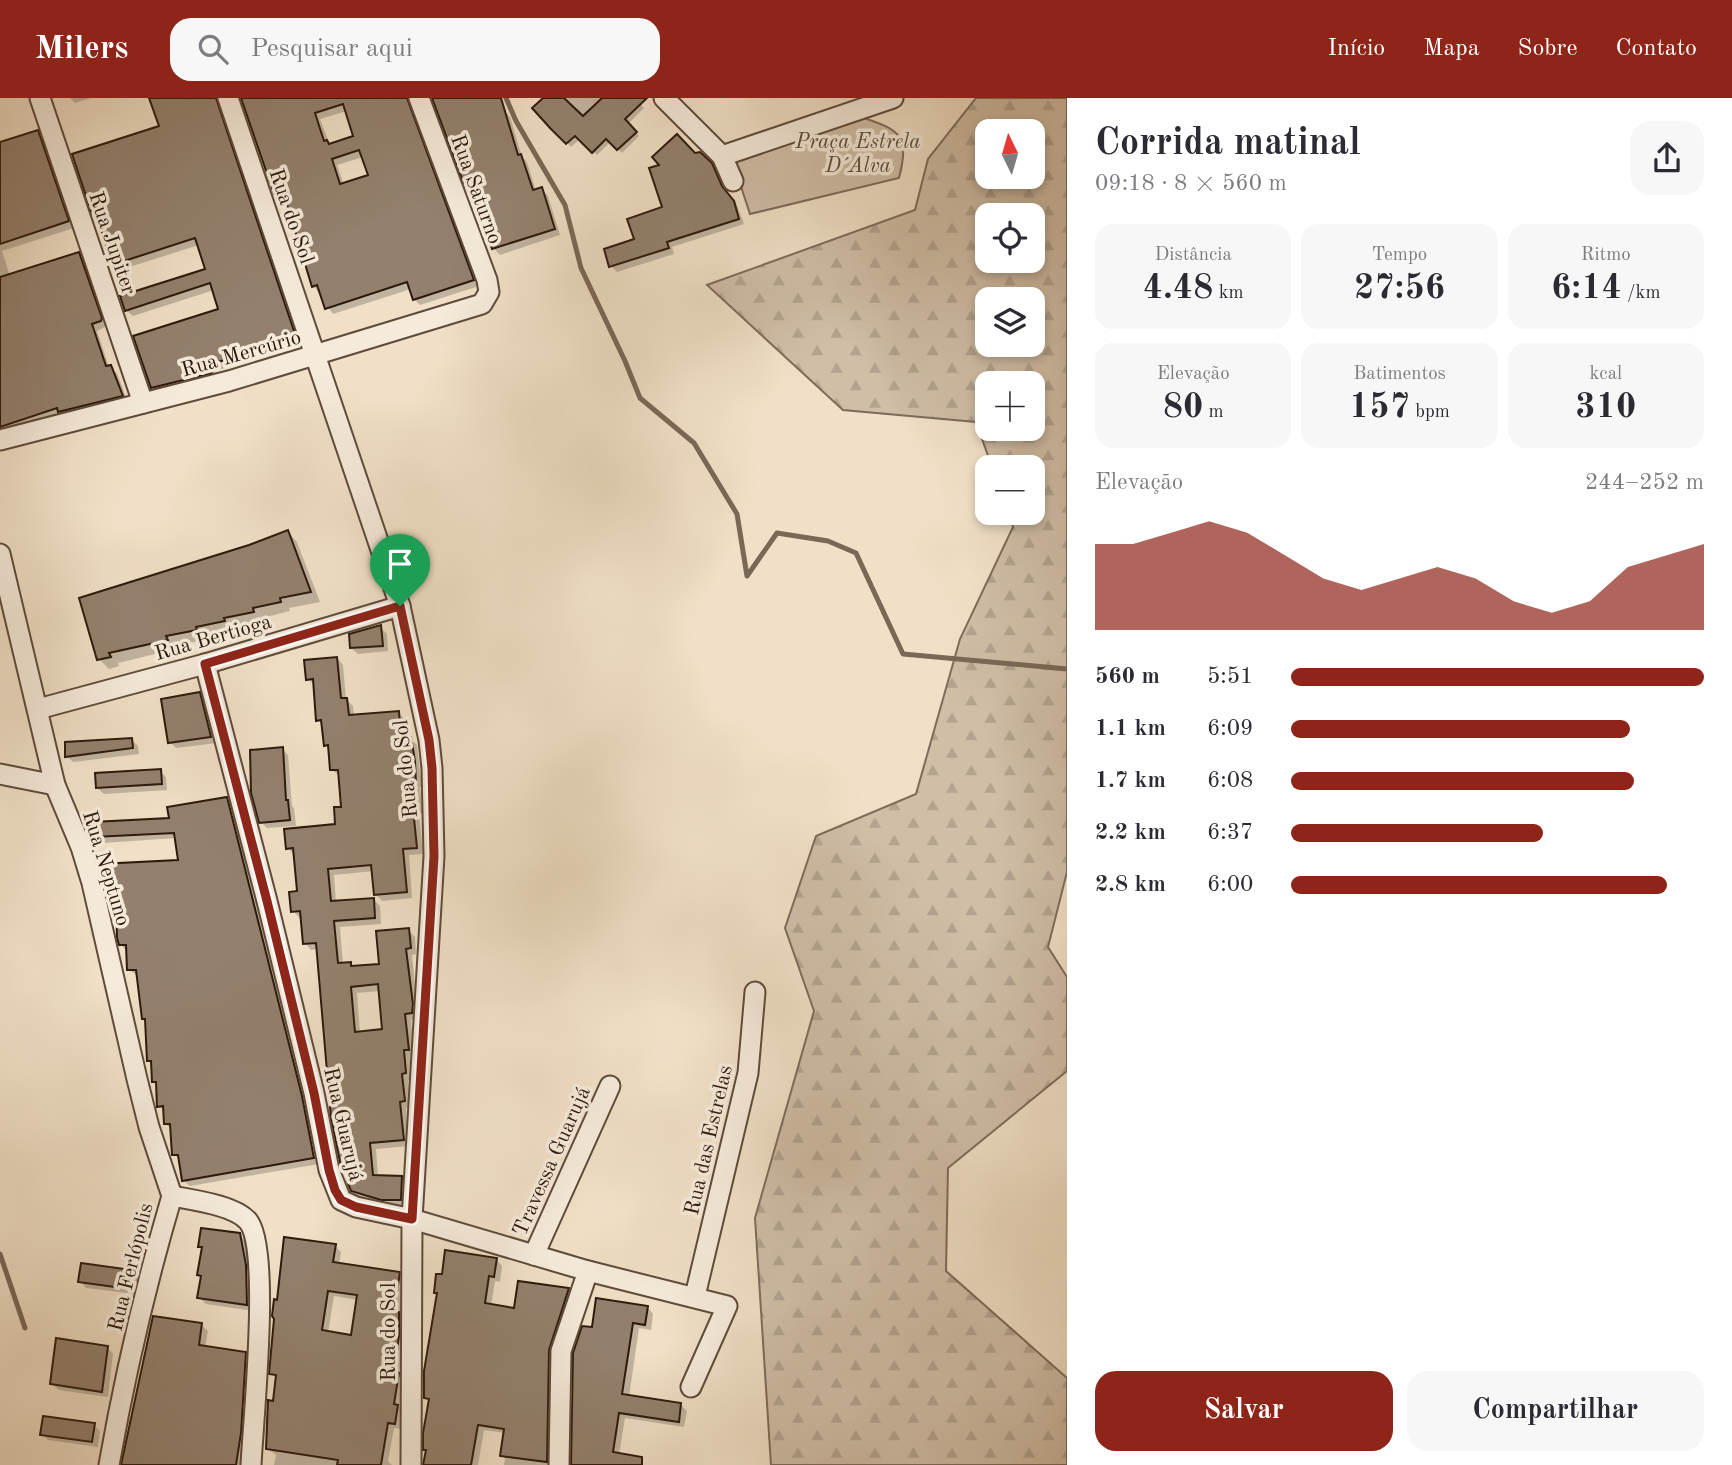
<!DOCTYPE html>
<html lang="pt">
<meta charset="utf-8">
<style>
:root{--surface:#fff;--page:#f7f7f7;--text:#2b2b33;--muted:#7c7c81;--accent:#8f2418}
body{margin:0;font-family:"Old Standard TT",serif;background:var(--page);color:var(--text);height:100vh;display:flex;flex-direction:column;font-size:26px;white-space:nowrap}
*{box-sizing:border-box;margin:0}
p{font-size:23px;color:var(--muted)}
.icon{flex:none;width:38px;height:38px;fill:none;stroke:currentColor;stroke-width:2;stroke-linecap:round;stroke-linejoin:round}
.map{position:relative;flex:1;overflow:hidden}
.details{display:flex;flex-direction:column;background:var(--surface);width:665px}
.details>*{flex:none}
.needle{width:46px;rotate:355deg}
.tools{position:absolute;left:975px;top:21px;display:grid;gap:14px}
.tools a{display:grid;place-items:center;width:70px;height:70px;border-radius:14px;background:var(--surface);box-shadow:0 4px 10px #0003;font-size:35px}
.pin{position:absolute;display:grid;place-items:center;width:60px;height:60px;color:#fff;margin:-72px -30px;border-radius:50% 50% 50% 0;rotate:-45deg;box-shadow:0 0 7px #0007}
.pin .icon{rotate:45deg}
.round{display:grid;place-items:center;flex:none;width:74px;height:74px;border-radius:21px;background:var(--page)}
.headline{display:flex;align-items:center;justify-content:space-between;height:119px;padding:0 28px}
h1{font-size:38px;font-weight:700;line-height:52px}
.stats{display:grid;grid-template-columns:repeat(3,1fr);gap:10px;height:119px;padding:7px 28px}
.stats div{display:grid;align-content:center;border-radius:18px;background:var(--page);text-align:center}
.stats b{font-size:35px;font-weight:700}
.stats small{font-size:19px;font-weight:400}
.stats p{font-size:19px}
.chart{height:196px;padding:14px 28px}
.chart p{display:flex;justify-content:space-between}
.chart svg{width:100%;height:126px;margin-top:7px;fill:var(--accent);opacity:.7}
.action{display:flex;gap:14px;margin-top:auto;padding:14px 28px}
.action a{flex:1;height:80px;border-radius:21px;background:var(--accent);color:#fff;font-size:28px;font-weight:700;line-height:80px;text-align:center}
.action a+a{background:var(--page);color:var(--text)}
ul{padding:0 28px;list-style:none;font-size:23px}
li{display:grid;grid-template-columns:112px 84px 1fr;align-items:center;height:52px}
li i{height:18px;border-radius:9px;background:var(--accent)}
header{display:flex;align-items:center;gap:42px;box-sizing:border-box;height:98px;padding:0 35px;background:var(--accent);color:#fff}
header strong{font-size:33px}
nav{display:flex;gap:38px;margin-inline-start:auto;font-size:24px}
.search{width:490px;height:63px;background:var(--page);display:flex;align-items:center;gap:18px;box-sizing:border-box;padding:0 24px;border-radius:21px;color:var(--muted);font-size:26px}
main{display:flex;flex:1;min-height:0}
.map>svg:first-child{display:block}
.forest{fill:url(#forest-firs);stroke:#7e6c5a;stroke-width:2;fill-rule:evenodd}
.green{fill:#d0bea7;stroke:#7e6c5a;stroke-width:2}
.shadow{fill:#0003;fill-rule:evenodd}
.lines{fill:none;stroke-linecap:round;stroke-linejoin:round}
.stream{stroke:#7a6856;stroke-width:5}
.building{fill:#93806d;stroke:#2d190c;stroke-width:2;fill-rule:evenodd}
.minor-casing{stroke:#5e4b3b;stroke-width:23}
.minor{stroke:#f6ebdb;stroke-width:19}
.route-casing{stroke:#fff;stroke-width:14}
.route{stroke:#8f2418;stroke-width:9}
.labels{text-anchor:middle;stroke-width:7;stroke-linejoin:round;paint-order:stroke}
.park-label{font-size:21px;font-style:italic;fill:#5e4b3a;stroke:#f6ebdb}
.street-label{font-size:21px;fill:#2d190c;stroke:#f6ebdb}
</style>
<header>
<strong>Milers</strong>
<div class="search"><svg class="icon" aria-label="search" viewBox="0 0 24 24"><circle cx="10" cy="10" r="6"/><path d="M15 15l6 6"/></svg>Pesquisar aqui</div>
<nav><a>Início</a><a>Mapa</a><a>Sobre</a><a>Contato</a></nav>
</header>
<main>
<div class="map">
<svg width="1067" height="1367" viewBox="0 0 1067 1367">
<defs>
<pattern id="forest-firs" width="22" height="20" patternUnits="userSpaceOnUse" patternTransform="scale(1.75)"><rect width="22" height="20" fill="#d0bea7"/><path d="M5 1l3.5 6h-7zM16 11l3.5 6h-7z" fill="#b3a38f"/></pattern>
</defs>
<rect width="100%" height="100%" fill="#f1e0c7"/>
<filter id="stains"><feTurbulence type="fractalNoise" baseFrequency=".00286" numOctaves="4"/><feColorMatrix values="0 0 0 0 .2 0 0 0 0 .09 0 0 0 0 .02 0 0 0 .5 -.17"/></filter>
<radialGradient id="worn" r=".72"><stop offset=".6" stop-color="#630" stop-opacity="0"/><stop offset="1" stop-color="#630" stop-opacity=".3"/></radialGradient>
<path class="forest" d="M976,0H1067V774L1048,849L1067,879V973L948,1070L946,1173L1067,1280V1367H771L755,1120L814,913L785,830L816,738L916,696L960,541L1013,429L1008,415H1032V369H992L976,324L843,312L707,187L915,112L928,61ZM987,33H1032V79H987ZM987,117H1032V163H987ZM987,201H1032V247H987ZM987,285H1032V331H987Z"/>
<path class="green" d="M861,19C900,32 910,37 899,80L750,116L732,61Z"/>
<g class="shadow">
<path d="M70,0H91L75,5Z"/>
<path d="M151,0H224L301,245L215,273L217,281L159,296L153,290L220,212L214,192L133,218L126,212L207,172L199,147L120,172L114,166L101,122L94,115L161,29Z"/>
<path d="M243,0H416L413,4V12L479,188L420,207L414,201L411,191L333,216L314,188L287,100L281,102L275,95ZM347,13L356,39L330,47L320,21ZM363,59L370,79L344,87L337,67Z"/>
<path d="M434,0H501L506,14L510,19L522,59L527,64L536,93L542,91L548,98L560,137L500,157L494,151L476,94L473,95L467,88Z"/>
<path d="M546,0H635L644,10L628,26L639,38L622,55L611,43L597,57L580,41L571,49L535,10Z"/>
<path d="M37,34L44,40L74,130L2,153L10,178L78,156L85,162L107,228L97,233L109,269L117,275L128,304L0,337V46Z"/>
<path d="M700,56L717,73L727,95L735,102L744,126L672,149L674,156L617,174L611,168L664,110L695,57Z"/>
<path d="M288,434L297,444L320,504L289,510L290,513L262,520L263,523L232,529L233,532L205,539L206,542L175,547L176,551L118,565L119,568L109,571L99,561L250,448Z"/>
<path d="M380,529L387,536L388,553L358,556L351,550Z"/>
<path d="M337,560L343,567L346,601L353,608L354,619L398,615L405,621L407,641H411L417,647L422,689H420L423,715L419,716L423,756L409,757L412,800L382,803L376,796L374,773L334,777L336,805L373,801L380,808L381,826L340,829L343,867L350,866L354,870L381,867L408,832L415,839L416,856L412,857L418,921L411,922L414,958H410L412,981L408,982L411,1009L406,1010L409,1048L376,1051L378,1079H402L408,1086L407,1108H388L359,1099L352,1092L348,1076L344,1071L318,851L311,852L305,845L302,820H300L293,813L299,795L295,758L288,750L337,728L343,710L340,678L332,672L330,652L325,647L324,628L318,622L315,588L308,581ZM380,893L384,933L360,935L357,895Z"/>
<path d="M199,596L205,602L217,645L176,650L170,644Z"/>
<path d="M131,641L138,648L139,656L73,664L67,658Z"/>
<path d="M282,651L288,657L292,708L294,710L296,728L267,730L261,724Z"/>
<path d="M160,673L166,679L167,692L104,696L97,690Z"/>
<path d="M227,701L233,707L308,1005L319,1066L190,1088L183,1082L181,1063L174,1056L172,1032L166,1026L165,1014L159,1008L158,986L154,983L153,967L149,962L147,924L143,920L138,878L129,872L127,853L121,847L118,803L114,799L112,787L105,780L180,763L177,740L102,745L96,738L171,721Z"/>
<path d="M239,1137L246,1144L252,1175L253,1213L206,1206L199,1199L202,1180L199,1177L203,1151L200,1148Z"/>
<path d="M335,1148L341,1154L339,1167L399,1176L405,1182L401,1217L405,1222V1245L400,1278L405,1283L400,1312L403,1315L401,1331L394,1330L388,1363L392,1367H274L276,1357L268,1351L278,1282L271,1275L279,1204ZM334,1198L358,1202L352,1239L328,1235Z"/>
<path d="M496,1161L502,1168L500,1184L495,1183L491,1208L516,1212L520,1185L568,1192L575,1198L553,1367H504L505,1361L502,1357L505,1335L484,1332L478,1367H425L430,1304L425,1300L438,1197L435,1194Z"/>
<path d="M131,1174L138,1180L135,1196L86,1190L80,1183Z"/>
<path d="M647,1209L653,1216L651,1232L639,1230L629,1299L680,1306L687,1313L684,1329L625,1320L619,1357L637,1367H573L593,1231Z"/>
<path d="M201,1227L208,1233L205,1250L245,1255L251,1262L243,1367H122Z"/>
<path d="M107,1249L113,1256L108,1299L59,1292L52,1286Z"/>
<path d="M94,1327L100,1333L98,1349L48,1342L42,1336Z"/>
</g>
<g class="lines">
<g class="stream">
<path d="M506,0L516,23L565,107L581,170L625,263L640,300L694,345L737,416L747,478L777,435L828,443L856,455L903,556L1067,571"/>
<path d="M0,1156L25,1230"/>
</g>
</g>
<g class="building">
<path d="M149,0H216L296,239L209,267L212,275L151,290L133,238L218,211L210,185L125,213L120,198L205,171L195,140L112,167L96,114L92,116L72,56L159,28Z"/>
<path d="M241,0H407L474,182L413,202L407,184L325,211L317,187L312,189L283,93L274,96ZM343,6L353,38L329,46L327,42L324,43L315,15ZM359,52L368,77L340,86L332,61Z"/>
<path d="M432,0H501L518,57L521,56L533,92L542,89L555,131L492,151L472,87L465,89Z"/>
<path d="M543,0H564L583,18L602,0H647L625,21L637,34L617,52L606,41L592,55L575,38L566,46L550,30L532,10Z"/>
<path d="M38,32L69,123L0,146V44Z"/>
<path d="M677,36L695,55L700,54L712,65L722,88L734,103L739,121L667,144L669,150L609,169L604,151L634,141L627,121L662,109L649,70L659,67L652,59Z"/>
<path d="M79,154L102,220L101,223L92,226L106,268L111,267L123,298L58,314L57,310L0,329V179Z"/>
<path d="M288,432L311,494L280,500L281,504L253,510L254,514L224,520L225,523L196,529L197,532L166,538L168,542L109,555L111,559L97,562L79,500L249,447Z"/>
<path d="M381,527L383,548L350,550L349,536Z"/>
<path d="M337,559L341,600H347L349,617L399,613L401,640L411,639L415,663L417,709L413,710L417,750L403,751L407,794L374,797L371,767L328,771L331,803L374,800L375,820L334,823L338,865L351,864V868L379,866L376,833L409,830L411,850L406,851L413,906L412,915L405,916L409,952H404L406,975L402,976L405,1003L400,1004L404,1042L370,1045L373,1077L402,1078L401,1102H381L351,1093L347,1083V1072H342L341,1069L331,1020L316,845L303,846L300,813L291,814L289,794L297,793L293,750L286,751L284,731L335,726L334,709H341L338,672H330L328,647L324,648L321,622L316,623L313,581L306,582L304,562ZM378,886L382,931L355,934L351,889Z"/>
<path d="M200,594L211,639L168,645L161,601Z"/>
<path d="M132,640L133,650L65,659V644Z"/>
<path d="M283,649L286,702H288L290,722L259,725L251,695L250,652Z"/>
<path d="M161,671L162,686L96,690L95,675Z"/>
<path d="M227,699L302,998L314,1060L182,1083L178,1057H172L170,1026H164L163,1008L157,1009L156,984H152L151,963H147L145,921H142L136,872H127L126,847H119L117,840L116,799L112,800L111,781H104L99,766L178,762L174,735L94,739L93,724L169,720L167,709Z"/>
<path d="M201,1130L240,1135L246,1167L247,1207L197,1200L201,1178L197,1177L202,1149H198Z"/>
<path d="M284,1139L336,1146L333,1164L400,1174L394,1213L399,1214V1238L394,1274L399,1275L394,1306L398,1307L395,1326L388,1325L381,1367H337L338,1362L266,1351L268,1302L273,1303L276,1277L269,1276L274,1221L272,1218L274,1201L277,1202ZM328,1193L357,1197L351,1237L322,1232Z"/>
<path d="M445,1152L497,1160L494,1179L489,1178L485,1205L514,1210L518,1183L569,1190L549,1252L547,1364L500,1358L504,1331L478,1327L471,1367H423L426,1352H423V1335L429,1301L424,1300V1273L437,1195H434L436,1176H442Z"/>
<path d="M81,1165L132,1172L130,1191L78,1184Z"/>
<path d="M596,1200L648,1208L645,1227L633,1225L622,1296L681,1305L679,1324L619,1315L613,1354L642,1359V1367H571L573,1255L582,1228L592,1229Z"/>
<path d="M153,1218L202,1225L199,1247L246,1254L241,1335L236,1367H121Z"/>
<path d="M56,1240L108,1248L102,1294L50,1286Z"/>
<path d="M43,1318L95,1325L92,1344L40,1337Z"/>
</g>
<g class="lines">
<g class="minor-casing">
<g id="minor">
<path d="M40,0L143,305"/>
<path d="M228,0L400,508L429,642L432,670L434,758L412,1121L411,1367"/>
<path d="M664,0L722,58L733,83"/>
<path d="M722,58L893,0"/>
<path d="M0,342L229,283L482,206L489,194L487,182L419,0"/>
<path d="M0,456L55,687L81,749L92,785L137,981L149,1029L172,1098"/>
<path d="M205,566L267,803L314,995L329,1072L341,1102L356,1109L412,1121L588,1173L727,1208L691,1289"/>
<path d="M38,611L205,566L400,508"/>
<path d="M0,676L55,687"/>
<path d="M534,1157L610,988"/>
<path d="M695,1198L748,975L755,894"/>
<path d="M109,1367C125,1276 146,1186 172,1098C192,1102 234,1107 248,1123C271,1150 253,1324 251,1367"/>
<path d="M559,1367L561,1253L588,1173"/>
</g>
</g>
<use href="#minor" class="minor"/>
</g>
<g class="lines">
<g class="route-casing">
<path id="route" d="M400,508L429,642L432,670L434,758L412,1121L356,1109L341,1102L335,1092L329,1072L314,995L267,803L205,566Z"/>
</g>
<use href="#route" class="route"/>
</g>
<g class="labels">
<g class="park-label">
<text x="858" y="50">Praça Estrela<tspan x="858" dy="24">D´Alva</tspan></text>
</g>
<g class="street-label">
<text transform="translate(477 91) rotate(70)" y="7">Rua Saturno</text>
<text transform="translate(292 118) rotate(71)" y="7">Rua do Sol</text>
<text transform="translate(113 145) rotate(71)" y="7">Rua Jupiter</text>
<text transform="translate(241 255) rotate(-16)" y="7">Rua Mercúrio</text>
<text transform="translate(213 539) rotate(-16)" y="7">Rua Bertioga</text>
<text transform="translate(405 671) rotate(-96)" y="7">Rua do Sol</text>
<text transform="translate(107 770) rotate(73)" y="7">Rua Neptuno</text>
<text transform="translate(344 1026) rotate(77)" y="7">Rua Guarujá</text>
<text transform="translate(708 1042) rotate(-77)" y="7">Rua das Estrelas</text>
<text transform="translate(551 1063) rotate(-66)" y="7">Travessa Guarujá</text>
<text transform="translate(130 1169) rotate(-76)" y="7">Rua Ferlópolis</text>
<text transform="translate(388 1234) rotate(-90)" y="7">Rua do Sol</text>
</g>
</g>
<rect width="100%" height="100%" filter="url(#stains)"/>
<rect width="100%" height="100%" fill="url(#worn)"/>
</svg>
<div class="tools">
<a><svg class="needle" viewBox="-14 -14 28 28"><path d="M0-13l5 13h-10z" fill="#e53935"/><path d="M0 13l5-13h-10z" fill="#7c7c81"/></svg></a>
<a><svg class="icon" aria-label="locate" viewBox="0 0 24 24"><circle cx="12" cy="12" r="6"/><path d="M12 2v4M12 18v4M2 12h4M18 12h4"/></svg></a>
<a><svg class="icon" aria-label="layers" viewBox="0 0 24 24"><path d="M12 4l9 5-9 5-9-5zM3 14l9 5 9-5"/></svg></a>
<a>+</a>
<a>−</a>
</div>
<div class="pin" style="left:400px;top:508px;background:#1e9e55"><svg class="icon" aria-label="arrive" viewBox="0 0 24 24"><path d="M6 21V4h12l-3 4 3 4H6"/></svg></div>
</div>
<section class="details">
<div class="headline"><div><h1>Corrida matinal</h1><p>09:18 · 8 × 560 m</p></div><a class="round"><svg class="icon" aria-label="share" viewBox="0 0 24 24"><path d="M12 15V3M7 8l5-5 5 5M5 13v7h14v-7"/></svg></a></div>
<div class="stats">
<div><p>Distância</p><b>4.48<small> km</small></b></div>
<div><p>Tempo</p><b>27:56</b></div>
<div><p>Ritmo</p><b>6:14<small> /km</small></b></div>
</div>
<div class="stats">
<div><p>Elevação</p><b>80<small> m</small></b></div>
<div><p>Batimentos</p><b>157<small> bpm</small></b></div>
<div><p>kcal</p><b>310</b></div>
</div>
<div class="chart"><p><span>Elevação</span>244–252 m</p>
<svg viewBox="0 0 160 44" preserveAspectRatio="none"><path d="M0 44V14L10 14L20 10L30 6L40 10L50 18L60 26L70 30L80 26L90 22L100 26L110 34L120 38L130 34L140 22L150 18L160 14V44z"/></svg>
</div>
<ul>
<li><b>560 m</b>5:51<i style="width:100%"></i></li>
<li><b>1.1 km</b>6:09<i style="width:82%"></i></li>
<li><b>1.7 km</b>6:08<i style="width:83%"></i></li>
<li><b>2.2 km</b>6:37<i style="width:61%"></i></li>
<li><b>2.8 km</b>6:00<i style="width:91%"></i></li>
</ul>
<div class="action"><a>Salvar</a><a>Compartilhar</a></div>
</section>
</main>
